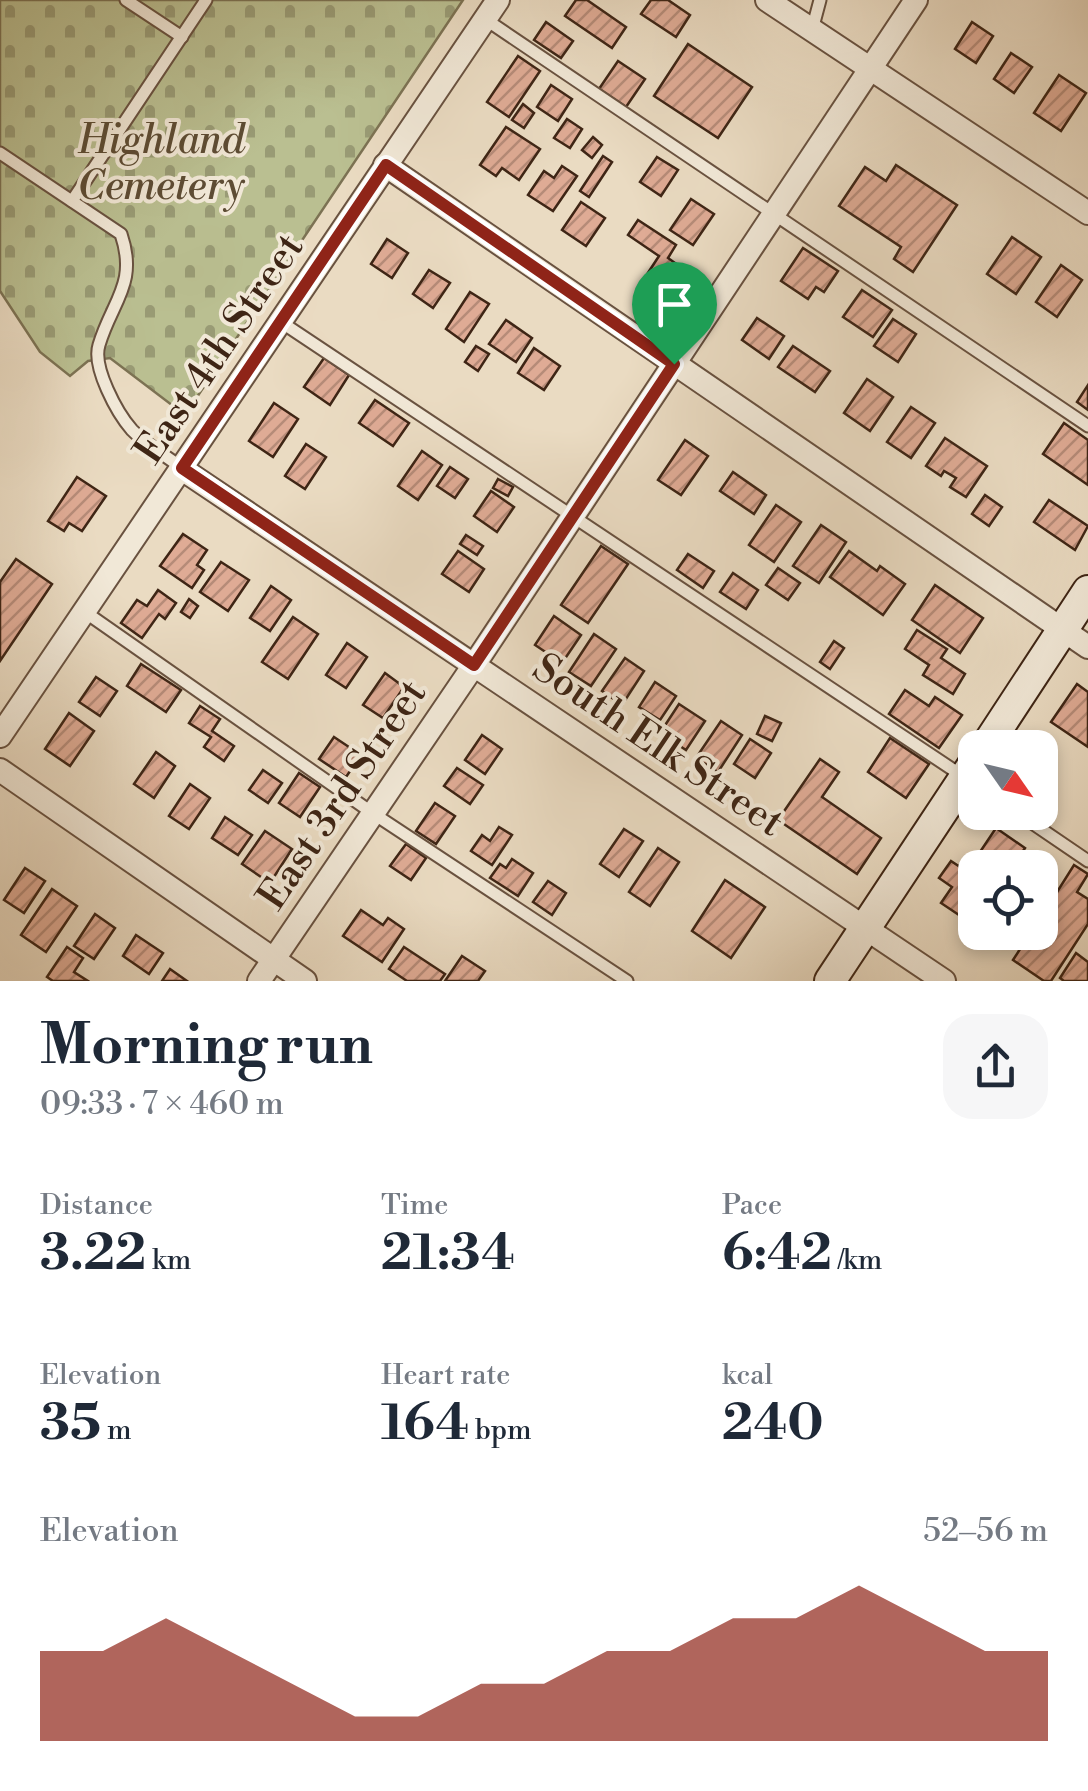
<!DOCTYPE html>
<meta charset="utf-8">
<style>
:root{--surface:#fff;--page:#f6f6f7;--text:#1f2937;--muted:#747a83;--accent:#8f2418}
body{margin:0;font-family:"Libre Bodoni",serif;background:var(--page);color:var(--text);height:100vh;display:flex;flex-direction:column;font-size:38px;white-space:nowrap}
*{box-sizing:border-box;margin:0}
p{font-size:32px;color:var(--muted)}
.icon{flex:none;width:55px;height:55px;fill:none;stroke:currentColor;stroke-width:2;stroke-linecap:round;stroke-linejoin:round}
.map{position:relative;height:981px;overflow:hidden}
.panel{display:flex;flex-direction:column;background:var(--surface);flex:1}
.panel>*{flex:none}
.needle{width:65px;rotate:124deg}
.tools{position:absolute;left:958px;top:730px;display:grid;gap:20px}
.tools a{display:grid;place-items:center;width:100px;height:100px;border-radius:20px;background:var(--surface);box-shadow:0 5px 15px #0003;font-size:50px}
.pin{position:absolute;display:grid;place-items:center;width:85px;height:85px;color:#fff;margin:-102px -42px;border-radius:50% 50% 50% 0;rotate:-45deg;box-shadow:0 0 10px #0007}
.pin .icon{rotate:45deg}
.round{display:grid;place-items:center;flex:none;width:105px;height:105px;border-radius:30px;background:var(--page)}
.headline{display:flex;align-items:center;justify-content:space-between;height:170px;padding:0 40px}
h1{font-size:55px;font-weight:800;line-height:75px}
.figures{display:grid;grid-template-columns:repeat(3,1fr);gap:15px;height:170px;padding:10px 40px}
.figures div{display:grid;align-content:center}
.figures b{font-size:50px;font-weight:800}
.figures small{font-size:28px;font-weight:400}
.figures p{font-size:28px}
.chart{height:280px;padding:20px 40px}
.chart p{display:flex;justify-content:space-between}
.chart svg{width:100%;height:180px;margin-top:10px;fill:var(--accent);opacity:.7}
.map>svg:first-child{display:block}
.cemetery{fill:url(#cemetery-stones);stroke:#7c7253;stroke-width:2.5}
.building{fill:url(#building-hatch);stroke:#3e2515;stroke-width:2.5}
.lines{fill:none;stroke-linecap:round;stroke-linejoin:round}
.lane-casing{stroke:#695240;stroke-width:15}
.street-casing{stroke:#695240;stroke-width:26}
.secondary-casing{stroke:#3e2515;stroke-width:34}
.lane{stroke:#f1e8d7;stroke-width:11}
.street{stroke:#f1e8d7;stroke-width:22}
.secondary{stroke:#f1e8d7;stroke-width:30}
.route-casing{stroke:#fff;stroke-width:20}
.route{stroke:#8f2418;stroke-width:12}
.labels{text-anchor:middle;stroke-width:8;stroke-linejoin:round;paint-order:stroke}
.park-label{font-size:40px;font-style:italic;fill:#5d4c34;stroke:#f1e8d7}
.street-label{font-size:40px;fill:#3e2515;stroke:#f1e8d7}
</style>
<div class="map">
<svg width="1088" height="981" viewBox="0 0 1088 981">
<defs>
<pattern id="cemetery-stones" width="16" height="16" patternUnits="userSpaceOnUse" patternTransform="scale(2.5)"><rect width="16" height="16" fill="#babf91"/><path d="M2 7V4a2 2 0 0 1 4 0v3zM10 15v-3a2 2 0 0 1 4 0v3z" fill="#999b75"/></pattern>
<pattern id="building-hatch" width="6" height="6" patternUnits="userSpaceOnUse" patternTransform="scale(2.5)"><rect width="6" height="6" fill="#dfab95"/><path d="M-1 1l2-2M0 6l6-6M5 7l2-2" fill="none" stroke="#b68b78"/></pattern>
</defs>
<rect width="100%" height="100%" fill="#eadbc2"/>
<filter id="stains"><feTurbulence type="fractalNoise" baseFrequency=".002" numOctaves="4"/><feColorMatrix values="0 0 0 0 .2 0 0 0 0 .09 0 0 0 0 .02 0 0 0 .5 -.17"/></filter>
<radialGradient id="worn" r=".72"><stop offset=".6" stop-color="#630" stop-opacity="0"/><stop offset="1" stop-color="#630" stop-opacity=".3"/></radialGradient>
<path class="cemetery" d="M0,0H463L185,415L110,358L88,361L70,376L40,352L0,291Z"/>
<g class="building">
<path d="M576,0H587L626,27L612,48L565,16Z"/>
<path d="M651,0H668L690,15L676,37L641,14Z"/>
<path d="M546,22L573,41L561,58L534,40Z"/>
<path d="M972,22L993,36L976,63L955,49Z"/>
<path d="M688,44L752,87L718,138L654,96Z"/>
<path d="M1011,53L1032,67L1014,93L994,79Z"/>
<path d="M518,56L540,71L509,117L487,102Z"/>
<path d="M618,61L645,79L626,107L599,89Z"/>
<path d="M1059,75L1086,93L1061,131L1034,113Z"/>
<path d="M551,85L572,99L558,121L537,107Z"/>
<path d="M523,104L534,113L524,128L512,120Z"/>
<path d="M567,119L582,129L570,148L554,138Z"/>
<path d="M506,127L540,149L519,180L502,168L496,176L480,165Z"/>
<path d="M593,137L602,145L592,158L582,150Z"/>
<path d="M603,156L612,162L589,197L580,191Z"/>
<path d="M657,157L678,170L661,196L640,182Z"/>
<path d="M896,165L957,205L913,272L894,259L901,247L839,206L865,167L886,181Z"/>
<path d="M562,166L577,176L553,211L528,195L544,171L554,178Z"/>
<path d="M691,199L714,214L693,245L670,230Z"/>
<path d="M581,202L605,218L586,246L562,230Z"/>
<path d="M638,220L676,245L668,258L682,268L665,293L644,279L659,256L628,235Z"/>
<path d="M1012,237L1041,257L1016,294L987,274Z"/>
<path d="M387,239L408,253L392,278L371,264Z"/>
<path d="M803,248L838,271L824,292L816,287L808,299L781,281Z"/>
<path d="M1061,265L1082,280L1057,317L1036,302Z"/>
<path d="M429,270L450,283L433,308L413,294Z"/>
<path d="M862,290L892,310L873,337L843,317Z"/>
<path d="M470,292L489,304L464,342L446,329Z"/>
<path d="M757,318L784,336L769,359L742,340Z"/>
<path d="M893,319L916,334L898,362L874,346Z"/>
<path d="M506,320L532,338L516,362L489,344Z"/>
<path d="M476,346L489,354L478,371L465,362Z"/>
<path d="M793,346L830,371L815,392L778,367Z"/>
<path d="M534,348L560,366L544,390L518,373Z"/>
<path d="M324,358L349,375L330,405L304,387Z"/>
<path d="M867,379L893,397L870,431L844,413Z"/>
<path d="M1088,385V410L1077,402Z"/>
<path d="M375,400L409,423L393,446L359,423Z"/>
<path d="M274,403L298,419L273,457L249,441Z"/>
<path d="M911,407L935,423L911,458L887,442Z"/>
<path d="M1064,423L1088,440V485L1043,454Z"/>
<path d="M945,438L987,466L966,497L950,487L956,478L944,471L941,476L926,466Z"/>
<path d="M685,440L708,456L681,495L658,480Z"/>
<path d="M306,444L326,457L305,489L285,476Z"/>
<path d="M422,451L442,465L418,500L398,486Z"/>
<path d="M450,467L468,479L455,498L437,486Z"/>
<path d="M733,472L766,495L754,514L720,491Z"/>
<path d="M77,477L106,496L82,531L69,523L64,531L48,521Z"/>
<path d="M498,479L513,487L508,496L493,488Z"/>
<path d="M491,491L514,507L497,532L474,516Z"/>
<path d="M985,495L1002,507L989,526L972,514Z"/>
<path d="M1049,500L1088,526L1075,550L1034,522Z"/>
<path d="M776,505L801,522L774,562L749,545Z"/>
<path d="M821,525L846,542L819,583L793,566Z"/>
<path d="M183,534L207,550L197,565L204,570L192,588L160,566Z"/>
<path d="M466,535L483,546L477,555L460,544Z"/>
<path d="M601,546L628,564L588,623L561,605Z"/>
<path d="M458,551L484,569L469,592L442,574Z"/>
<path d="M849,551L877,571L880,566L905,584L883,615L830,577Z"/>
<path d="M688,554L714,571L703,588L677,570Z"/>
<path d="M16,559L52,584L0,661V582Z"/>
<path d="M221,562L249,580L228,611L200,592Z"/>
<path d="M778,568L800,583L788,600L766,585Z"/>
<path d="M733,573L758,590L746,609L720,592Z"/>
<path d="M935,585L983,618L960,653L912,620Z"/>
<path d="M271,586L291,600L270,631L250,618Z"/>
<path d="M158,590L176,603L165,619L159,614L142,638L121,623L137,600L147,606Z"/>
<path d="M189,599L198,606L190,618L181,612Z"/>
<path d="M554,616L581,635L562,663L535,645Z"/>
<path d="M293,617L318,634L288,679L262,662Z"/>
<path d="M917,630L947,649L941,658L965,674L953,694L923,675L929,665L905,649Z"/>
<path d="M594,634L616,649L591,686L569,672Z"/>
<path d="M834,641L844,648L830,669L820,662Z"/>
<path d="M347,643L367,657L346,688L326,675Z"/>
<path d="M625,658L644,671L622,705L602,691Z"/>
<path d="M141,664L181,690L166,712L127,686Z"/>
<path d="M385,673L404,687L383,718L363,705Z"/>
<path d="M96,677L117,691L100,716L79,702Z"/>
<path d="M655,682L676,696L660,720L639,707Z"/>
<path d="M1077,684L1088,692V747L1051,722Z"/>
<path d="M905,690L929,706L935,697L962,715L939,748L889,714Z"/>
<path d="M679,704L705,721L686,750L660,733Z"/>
<path d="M200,706L220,719L212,731L234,746L224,761L204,747L211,737L189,723Z"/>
<path d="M69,713L94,731L70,766L45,749Z"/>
<path d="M765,716L781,723L772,741L757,734Z"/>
<path d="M721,721L742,735L718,772L696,758Z"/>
<path d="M482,735L502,749L485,774L465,760Z"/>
<path d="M334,737L361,755L346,777L319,759Z"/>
<path d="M890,738L929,764L906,798L868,772Z"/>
<path d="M750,739L771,753L755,778L734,764Z"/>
<path d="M156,752L175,766L154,798L134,784Z"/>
<path d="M820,759L839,772L822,797L881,838L857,874L778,820Z"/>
<path d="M457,768L483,785L470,804L444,786Z"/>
<path d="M263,770L282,783L268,803L249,790Z"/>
<path d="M299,773L320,787L300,817L279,803Z"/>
<path d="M190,784L210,798L189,829L169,816Z"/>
<path d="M435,803L455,816L436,844L416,831Z"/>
<path d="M225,817L252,835L238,855L212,838Z"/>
<path d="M499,827L512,835L492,865L471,851L482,835L490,841Z"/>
<path d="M996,828L1025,848L1012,868H991L976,858Z"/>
<path d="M624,829L643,841L619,877L600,864Z"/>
<path d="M265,831L292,849L270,883L242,864Z"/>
<path d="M406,844L426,858L411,880L390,866Z"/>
<path d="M658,848L679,862L650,906L629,892Z"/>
<path d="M512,859L533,873L518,896L490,878L500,864L506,868Z"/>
<path d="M951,861L975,877V911L968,921L941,903L952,887L939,878Z"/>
<path d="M1074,865L1088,874L1077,892L1088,899V924L1051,981H1044L1013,960L1031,932H1040V919Z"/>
<path d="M25,868L45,881L24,913L4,900Z"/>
<path d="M725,880L765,907L731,958L692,931Z"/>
<path d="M548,881L566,893L552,915L533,902Z"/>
<path d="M52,889L77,906L46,952L21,935Z"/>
<path d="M361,910L383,925L388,918L404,929L382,962L343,936Z"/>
<path d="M95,914L115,928L94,959L74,946Z"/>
<path d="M136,935L163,953L149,974L123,956Z"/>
<path d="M67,947L83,958L74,972L88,981H53L47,977Z"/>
<path d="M404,947L445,974L440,981H407L389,969Z"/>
<path d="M1076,953L1088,962V981H1064L1060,978Z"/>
<path d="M462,956L485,971L478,981H445Z"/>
<path d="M170,969L187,981H162Z"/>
</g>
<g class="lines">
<g class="lane-casing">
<g id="lane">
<path d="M126,0L182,37"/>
<path d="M485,19L1088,426"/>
<path d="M812,30L820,0"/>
<path d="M0,153L121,234C138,284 112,301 99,345C92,367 117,413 132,430C146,444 166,456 182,468"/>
<path d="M72,201L206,0"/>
<path d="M281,322L964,777"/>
<path d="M85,612L374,814L627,981"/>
<path d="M1016,812L1088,861"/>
</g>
</g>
<g class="street-casing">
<g id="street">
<path d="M767,0L1088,213"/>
<path d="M385,165L1088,647"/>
<path d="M182,469L944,981"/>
<path d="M0,736L498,0"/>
<path d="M0,770L305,981"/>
<path d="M259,981L474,665L916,0"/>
</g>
</g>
<g class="secondary-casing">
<g id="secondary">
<path d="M985,748L1088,591"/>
<path d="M830,981L975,762"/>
</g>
</g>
<use href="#lane" class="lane"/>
<use href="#street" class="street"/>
<use href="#secondary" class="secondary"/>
</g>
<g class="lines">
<g class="route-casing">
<path id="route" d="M386,165L674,364L474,665L182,468Z"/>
</g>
<use href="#route" class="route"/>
</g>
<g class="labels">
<g class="park-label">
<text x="161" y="153">Highland<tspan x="161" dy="46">Cemetery</tspan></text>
</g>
<g class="street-label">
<text transform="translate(218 348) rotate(-56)" y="14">East 4th Street</text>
<text transform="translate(659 744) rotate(34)" y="14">South Elk Street</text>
<text transform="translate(341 794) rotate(-56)" y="14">East 3rd Street</text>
</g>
</g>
<rect width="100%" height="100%" filter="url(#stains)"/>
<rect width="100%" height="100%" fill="url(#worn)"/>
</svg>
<div class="tools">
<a><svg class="needle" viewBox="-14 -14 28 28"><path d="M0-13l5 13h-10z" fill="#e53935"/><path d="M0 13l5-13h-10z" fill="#747a83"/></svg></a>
<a><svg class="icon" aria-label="locate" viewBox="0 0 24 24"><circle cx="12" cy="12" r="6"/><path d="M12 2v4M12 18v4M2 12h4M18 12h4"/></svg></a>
</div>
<div class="pin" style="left:674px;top:364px;background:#1e9e55"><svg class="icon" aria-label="arrive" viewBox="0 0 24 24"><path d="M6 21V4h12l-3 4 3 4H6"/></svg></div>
</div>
<section class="panel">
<div class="headline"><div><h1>Morning run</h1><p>09:33 · 7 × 460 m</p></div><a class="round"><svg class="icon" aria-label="share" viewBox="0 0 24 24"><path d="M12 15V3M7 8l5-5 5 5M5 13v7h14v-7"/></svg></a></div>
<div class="figures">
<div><p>Distance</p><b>3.22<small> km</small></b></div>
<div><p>Time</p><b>21:34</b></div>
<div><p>Pace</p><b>6:42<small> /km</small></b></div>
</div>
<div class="figures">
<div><p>Elevation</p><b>35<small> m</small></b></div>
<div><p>Heart rate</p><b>164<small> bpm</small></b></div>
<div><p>kcal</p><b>240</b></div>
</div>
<div class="chart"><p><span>Elevation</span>52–56 m</p>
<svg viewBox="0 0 160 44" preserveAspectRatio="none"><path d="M0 44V22L10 22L20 14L30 22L40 30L50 38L60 38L70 30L80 30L90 22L100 22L110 14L120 14L130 6L140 14L150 22L160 22V44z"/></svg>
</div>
</section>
